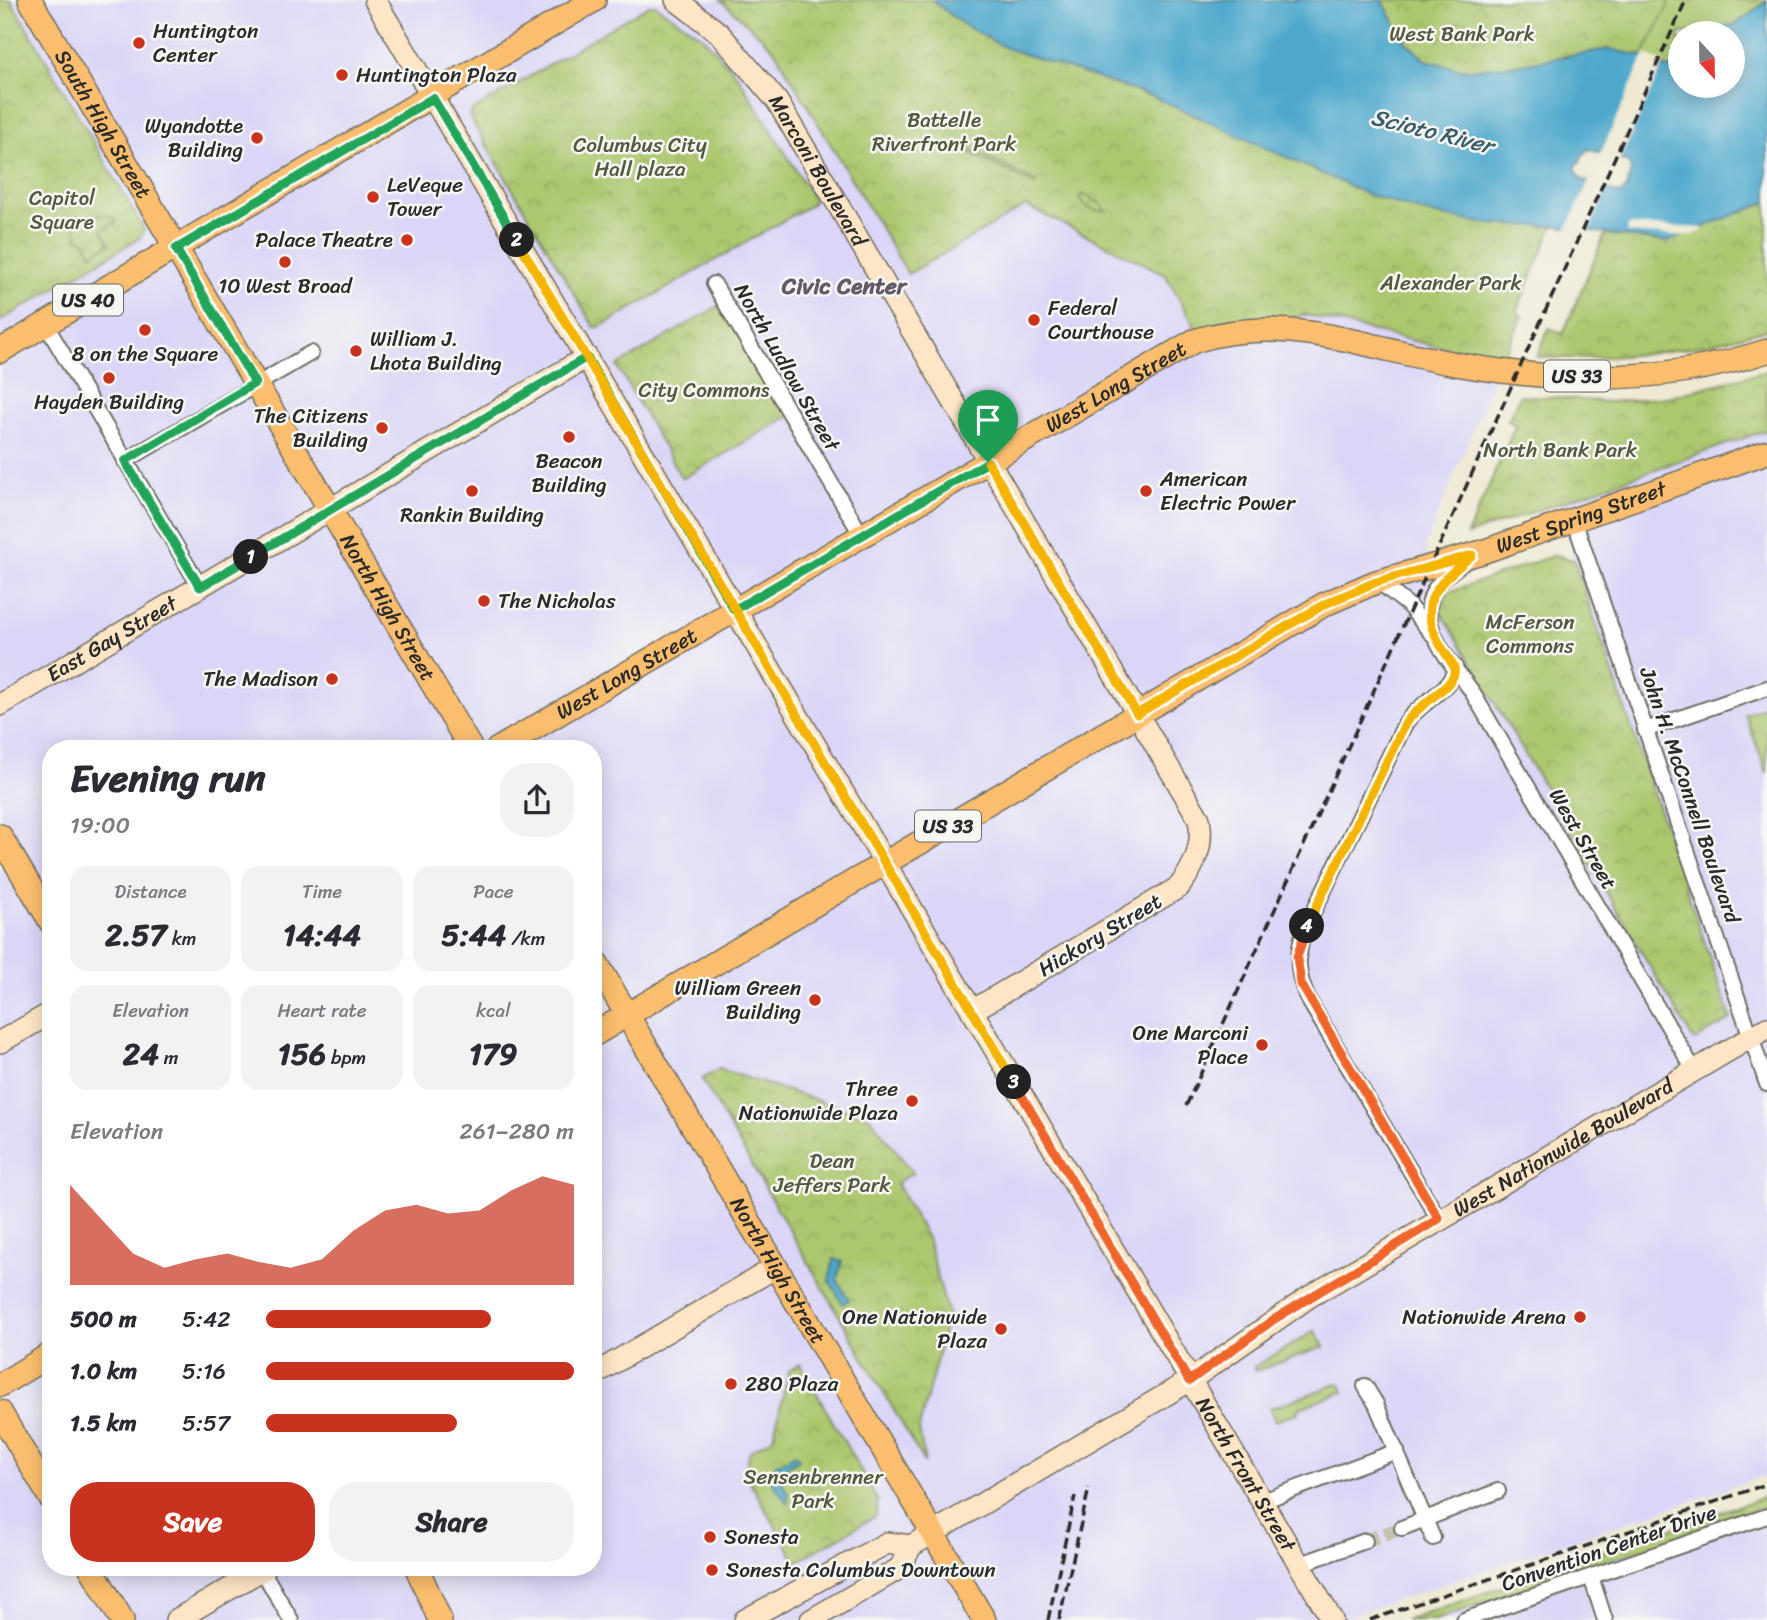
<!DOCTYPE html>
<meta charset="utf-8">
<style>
:root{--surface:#fff;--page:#f2f2f3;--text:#2b2b33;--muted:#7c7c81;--accent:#c8321e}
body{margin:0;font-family:Sriracha,sans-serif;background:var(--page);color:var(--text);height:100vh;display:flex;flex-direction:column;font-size:26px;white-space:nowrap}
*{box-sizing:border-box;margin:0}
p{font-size:23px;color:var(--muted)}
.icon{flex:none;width:38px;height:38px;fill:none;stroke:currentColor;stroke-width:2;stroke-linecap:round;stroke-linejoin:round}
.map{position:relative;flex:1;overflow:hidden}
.sheet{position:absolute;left:42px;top:740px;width:560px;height:836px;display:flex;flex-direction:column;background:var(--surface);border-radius:28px;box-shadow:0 4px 18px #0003}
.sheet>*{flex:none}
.needle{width:46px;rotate:158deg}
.fabs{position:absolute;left:1668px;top:21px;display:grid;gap:14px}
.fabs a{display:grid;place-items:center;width:77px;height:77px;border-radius:50%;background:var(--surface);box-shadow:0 4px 18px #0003;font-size:35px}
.pin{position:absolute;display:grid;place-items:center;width:60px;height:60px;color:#fff;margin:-72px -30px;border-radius:50% 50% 50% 0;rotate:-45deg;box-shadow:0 0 7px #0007}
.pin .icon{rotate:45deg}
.km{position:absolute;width:35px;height:35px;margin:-18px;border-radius:50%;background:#222;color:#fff;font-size:19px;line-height:35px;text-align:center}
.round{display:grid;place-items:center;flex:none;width:74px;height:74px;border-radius:28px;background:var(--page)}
.overview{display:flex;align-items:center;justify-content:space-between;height:119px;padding:0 28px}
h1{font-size:38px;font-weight:800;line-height:52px}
.figures{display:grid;grid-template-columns:repeat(3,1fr);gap:10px;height:119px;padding:7px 28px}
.figures div{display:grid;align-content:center;border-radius:18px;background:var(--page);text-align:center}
.figures b{font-size:30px;font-weight:800}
.figures small{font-size:19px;font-weight:400}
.figures p{font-size:19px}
.chart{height:196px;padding:14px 28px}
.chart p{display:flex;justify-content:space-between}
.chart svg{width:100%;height:126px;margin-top:7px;fill:var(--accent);opacity:.7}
.action{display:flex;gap:14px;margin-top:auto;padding:14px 28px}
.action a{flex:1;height:80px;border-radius:28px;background:var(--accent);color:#fff;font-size:28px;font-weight:800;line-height:80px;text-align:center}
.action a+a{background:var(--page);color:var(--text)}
ul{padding:0 28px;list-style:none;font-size:23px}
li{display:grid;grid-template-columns:112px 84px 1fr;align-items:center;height:52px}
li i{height:18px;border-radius:9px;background:var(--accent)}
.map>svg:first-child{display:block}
.built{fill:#dbd6f7;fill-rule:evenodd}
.grass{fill:#acc76e;stroke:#6c794c;stroke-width:2}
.park{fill:url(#park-crowns);stroke:#6c794c;stroke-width:2}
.garden{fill:url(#garden-furrows);stroke:#6c794c;stroke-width:2}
.water{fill:#4ea8cc;stroke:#3c6a7c;stroke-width:2;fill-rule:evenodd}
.pier{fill:#efe9d2}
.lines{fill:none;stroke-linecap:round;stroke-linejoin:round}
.street-tunnel{stroke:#c8c3b1;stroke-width:14;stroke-dasharray:14 7;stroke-linecap:butt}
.street-casing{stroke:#706e65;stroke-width:18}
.secondary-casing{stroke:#706e65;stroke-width:24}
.primary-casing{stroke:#706e65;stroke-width:26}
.street{stroke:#fff;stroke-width:14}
.secondary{stroke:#fde5c5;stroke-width:21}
.primary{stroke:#fabe6e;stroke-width:23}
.rail{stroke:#2b2b2b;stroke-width:3.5;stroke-dasharray:10 5;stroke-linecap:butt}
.split-1-casing{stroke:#fff;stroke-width:14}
.split-2-casing{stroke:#fff;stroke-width:14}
.split-3-casing{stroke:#fff;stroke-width:14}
.split-4-casing{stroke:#fff;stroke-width:14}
.split-5-casing{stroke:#fff;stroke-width:14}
.split-1{stroke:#22a559;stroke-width:9}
.split-2{stroke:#22a559;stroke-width:9}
.split-3{stroke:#f5b400;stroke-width:9}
.split-4{stroke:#f0652b;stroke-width:9}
.split-5{stroke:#f5b400;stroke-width:9}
.poi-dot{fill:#c8321e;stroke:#f6f6f2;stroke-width:2.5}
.labels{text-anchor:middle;stroke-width:5;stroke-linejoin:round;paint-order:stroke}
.shield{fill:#f6f6f2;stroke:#686867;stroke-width:2}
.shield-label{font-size:19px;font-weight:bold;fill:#2b2b2b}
.poi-label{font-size:21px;fill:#2b2b2b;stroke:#f6f6f2;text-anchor:start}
.park-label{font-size:21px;fill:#525a3f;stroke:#f6f6f2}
.street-label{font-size:21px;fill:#2b2b2b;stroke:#f6f6f2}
.water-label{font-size:23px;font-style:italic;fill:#395d6b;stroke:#f6f6f2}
.neighbourhood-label{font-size:23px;font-weight:bold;fill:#655869;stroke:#f6f6f2}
</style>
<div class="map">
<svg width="1767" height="1620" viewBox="0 0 1767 1620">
<defs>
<pattern id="park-crowns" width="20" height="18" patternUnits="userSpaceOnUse" patternTransform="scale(1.75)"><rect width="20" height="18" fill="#acc76e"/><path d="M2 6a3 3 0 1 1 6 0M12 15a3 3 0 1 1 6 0" fill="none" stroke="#94ab5f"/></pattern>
<pattern id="garden-furrows" width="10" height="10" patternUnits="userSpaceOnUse" patternTransform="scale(1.75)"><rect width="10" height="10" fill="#acc76e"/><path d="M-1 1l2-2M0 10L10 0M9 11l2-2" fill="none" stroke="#94ab5f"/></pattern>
</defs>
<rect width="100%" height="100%" fill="#f6f6f2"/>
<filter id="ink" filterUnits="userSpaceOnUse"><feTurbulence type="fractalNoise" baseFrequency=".0143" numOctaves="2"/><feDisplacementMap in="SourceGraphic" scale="14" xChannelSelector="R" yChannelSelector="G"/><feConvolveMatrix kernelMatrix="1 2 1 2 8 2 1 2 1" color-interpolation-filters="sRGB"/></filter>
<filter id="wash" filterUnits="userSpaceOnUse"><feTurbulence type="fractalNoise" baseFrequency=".00686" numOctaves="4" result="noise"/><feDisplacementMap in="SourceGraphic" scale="28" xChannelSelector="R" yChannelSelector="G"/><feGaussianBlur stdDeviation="1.57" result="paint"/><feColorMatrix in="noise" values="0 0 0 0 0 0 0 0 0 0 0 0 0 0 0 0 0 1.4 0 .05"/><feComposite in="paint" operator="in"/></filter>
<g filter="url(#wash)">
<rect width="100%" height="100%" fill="#efe9d2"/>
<g class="built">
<path d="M0,0H721L773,48L908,273L1026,206L1165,274L1197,329L1226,321L1266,316L1301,317L1302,314L1478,355L1503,358L1425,545L1440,609L1695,1041L1731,1019L1574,560L1559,503L1767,430V1475L1338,1620H0ZM51,749H593V1568H51Z"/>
<path d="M1767,1506V1620H1435Z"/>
</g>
<g class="grass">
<path d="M1382,0H1767V1L1735,25L1723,26L1719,33H1680V61L1669,69L1642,56Z"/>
<path d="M1315,1331L1324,1347L1256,1371L1254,1367Z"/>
<path d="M1340,1383L1344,1392L1297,1409L1298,1413L1275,1421L1270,1408Z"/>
<path d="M1767,1496V1506L1435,1620H1405Z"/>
</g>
<g class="park">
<path d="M0,0H11L144,229L141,237L0,321Z"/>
<path d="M721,0H932L961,23L1006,48L1154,97L1369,195L1430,214L1489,224L1553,226L1517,311L1522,317L1503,358L1439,347L1302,314L1301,317L1247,318L1197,330L1165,274L1026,206L908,274L773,48Z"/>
<path d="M1382,0H1671L1642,56L1608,49L1516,65L1464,70L1425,60L1405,41Z"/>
<path d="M649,5H655L703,37L737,75L814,199L812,204L600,327H594L470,117L472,111Z"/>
<path d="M1767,202V329C1693,351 1615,361 1537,357L1549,328L1563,334L1605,234L1666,242Z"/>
<path d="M725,302L791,415L682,479L617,366Z"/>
<path d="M1767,371V430L1467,535L1516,425L1508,421L1520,395L1609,402L1668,397Z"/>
<path d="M1555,555L1574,560L1731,1019L1694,1041L1440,610L1449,592Z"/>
<path d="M1767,706V773L1745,714Z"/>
<path d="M719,1069L870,1117L913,1173L896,1183L927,1238L948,1315L919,1429L925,1464L702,1079Z"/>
<path d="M800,1364L878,1501L876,1516L796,1562L745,1473L750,1451L773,1438L789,1371Z"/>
</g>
<g class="garden">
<path d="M965,146L1036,182L1035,185L963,149Z"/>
<path d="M1083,194L1100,203L1106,210C1098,214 1083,207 1079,198Z"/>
<path d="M109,215L117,221L102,230L110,244L92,254L84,240L77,238L75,216Z"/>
</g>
<g class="water">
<path d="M932,0H1382L1405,41L1425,60L1464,70L1516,65L1608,49L1642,56L1669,69L1680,61V86H1732V33H1719L1723,26L1735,25L1767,1V202L1666,242L1556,226L1489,224L1430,214L1369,195L1154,97L1006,48L961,23ZM1588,149L1627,162L1631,168L1627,188L1620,194L1581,179L1575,168Z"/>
<path d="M834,1259L842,1261L837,1280L849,1300L843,1304L829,1280Z"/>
<path d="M796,1454L799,1459L786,1467L782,1483L789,1495L787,1503L771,1480L775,1465Z"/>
</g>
<g class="pier">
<path d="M1645,54L1664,63L1619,162L1600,155Z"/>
<path d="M1590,179L1608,187L1587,235L1566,231Z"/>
<path d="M1628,225L1703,228V231L1690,236L1628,233Z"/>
</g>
</g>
<g filter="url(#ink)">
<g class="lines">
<path class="street-tunnel" d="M1365,1541L1402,1528"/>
<g class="street-casing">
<g id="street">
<path d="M714,284L862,536"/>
<path d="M46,325L200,587"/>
<path d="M125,461L311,353"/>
<path d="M1574,520L1767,1084"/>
<path d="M1466,560C1458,567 1447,574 1440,582C1409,618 1450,661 1471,690L1694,1070"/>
<path d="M1378,581L1408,605L1431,633"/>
<path d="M1645,730L1767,688"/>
<path d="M1439,1219L1308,999C1297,975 1296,957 1304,931L1405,724C1418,703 1453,690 1455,667"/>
<path d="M1365,1386L1376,1404L1433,1538"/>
<path d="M1260,1502L1397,1451"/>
<path d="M1402,1528L1498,1491"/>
<path d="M1298,1565L1365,1541"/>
<path d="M262,1570L291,1620"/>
<path d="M1591,1577L1605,1620"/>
<path d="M1464,1620L1767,1516"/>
</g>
</g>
<g class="secondary-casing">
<g id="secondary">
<path id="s1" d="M375,0L1332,1620"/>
<path id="s2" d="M676,0L719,33L777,101L1199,819C1204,845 1195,866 1179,887L972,1011"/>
<path id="s3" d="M0,705L587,357"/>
<path d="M0,1042L51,1013"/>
<path d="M593,1375L776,1267"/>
<path d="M176,1620L265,1568"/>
<path d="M745,1620L887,1543L911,1546"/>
<path id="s4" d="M811,1620L900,1568L911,1546L1189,1381L1309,1297L1767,1028"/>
</g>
</g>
<g class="primary-casing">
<g id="primary">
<path id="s5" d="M30,0L471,749"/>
<path d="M0,351L594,0"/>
<path id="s6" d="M498,749L1194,341C1287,312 1365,348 1456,364C1561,383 1666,384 1767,351"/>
<path d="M0,836L51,922"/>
<path id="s7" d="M593,957L984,1620"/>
<path id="s8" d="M593,1035L1325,604L1376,582L1482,552L1767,452"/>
<path d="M0,1385L51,1354"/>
<path d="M0,1412L51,1499"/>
<path d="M91,1568L122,1620"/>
<path d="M417,1568L440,1620"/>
</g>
</g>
<use href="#street" class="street"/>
<use href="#secondary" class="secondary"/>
<use href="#primary" class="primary"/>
<g class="rail">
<path d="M1186,1106L1686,0"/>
<path d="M1048,1620L1075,1496"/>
<path d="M1059,1620L1089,1488"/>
<path d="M1370,1620L1767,1484"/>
</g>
</g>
</g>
<g class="lines" filter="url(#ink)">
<g class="split-1-casing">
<path id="split-1" d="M251,557L587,357L734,610L988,462"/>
</g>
<g class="split-2-casing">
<path id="split-2" d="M251,557L200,587L125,461L255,383L176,249L433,98L517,240"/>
</g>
<g class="split-3-casing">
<path id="split-3" d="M517,240L1014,1082"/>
</g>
<g class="split-4-casing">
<path id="split-4" d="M1014,1082L1189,1381L1273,1320L1439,1219L1301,984L1297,957L1307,926"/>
</g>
<g class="split-5-casing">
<path id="split-5" d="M988,462L1137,714L1325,604L1376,582L1472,555C1433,588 1413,605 1446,654C1450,661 1456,666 1454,674C1450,689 1416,706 1405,724L1307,926"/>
</g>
<use href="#split-1" class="split-1"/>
<use href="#split-2" class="split-2"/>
<use href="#split-3" class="split-3"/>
<use href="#split-4" class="split-4"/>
<use href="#split-5" class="split-5"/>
</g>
<g class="poi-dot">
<circle cx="139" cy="43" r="7"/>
<circle cx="342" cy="75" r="7"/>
<circle cx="257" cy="138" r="7"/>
<circle cx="373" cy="197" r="7"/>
<circle cx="407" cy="240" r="7"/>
<circle cx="285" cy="262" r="7"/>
<circle cx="1034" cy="320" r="7"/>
<circle cx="145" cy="330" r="7"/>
<circle cx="356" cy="351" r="7"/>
<circle cx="109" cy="378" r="7"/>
<circle cx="382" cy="428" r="7"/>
<circle cx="569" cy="437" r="7"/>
<circle cx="472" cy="491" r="7"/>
<circle cx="1146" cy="491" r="7"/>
<circle cx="484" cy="601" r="7"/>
<circle cx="332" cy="679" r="7"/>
<circle cx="815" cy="1000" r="7"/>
<circle cx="1262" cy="1045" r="7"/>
<circle cx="912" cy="1101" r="7"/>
<circle cx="1580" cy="1317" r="7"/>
<circle cx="1001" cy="1329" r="7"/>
<circle cx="731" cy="1384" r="7"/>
<circle cx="710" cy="1537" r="7"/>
<circle cx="712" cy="1570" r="7"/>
</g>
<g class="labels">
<g class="shield">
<rect x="53" y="284.5" width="70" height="31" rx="5"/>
<rect x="1544" y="360.5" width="66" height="31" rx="5"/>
<rect x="915" y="810.5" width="66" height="31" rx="5"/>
</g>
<g class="shield-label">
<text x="88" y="307">US 40</text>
<text x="1577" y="383">US 33</text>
<text x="948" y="833">US 33</text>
</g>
<g class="poi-label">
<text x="153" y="38">Huntington<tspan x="153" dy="24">Center</tspan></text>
<text x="356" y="82">Huntington Plaza</text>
<text x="243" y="133" text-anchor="end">Wyandotte<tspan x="243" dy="24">Building</tspan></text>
<text x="387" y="192">LeVeque<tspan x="387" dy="24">Tower</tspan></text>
<text x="393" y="247" text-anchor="end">Palace Theatre</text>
<text x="285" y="293" text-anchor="middle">10 West Broad</text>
<text x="1048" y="315">Federal<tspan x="1048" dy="24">Courthouse</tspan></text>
<text x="370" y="346">William J.<tspan x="370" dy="24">Lhota Building</tspan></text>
<text x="145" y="361" text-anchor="middle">8 on the Square</text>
<text x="109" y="409" text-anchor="middle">Hayden Building</text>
<text x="368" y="423" text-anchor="end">The Citizens<tspan x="368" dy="24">Building</tspan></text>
<text x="569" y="468" text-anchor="middle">Beacon<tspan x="569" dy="24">Building</tspan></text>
<text x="1160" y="486">American<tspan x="1160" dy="24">Electric Power</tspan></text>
<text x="472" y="522" text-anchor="middle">Rankin Building</text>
<text x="498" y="608">The Nicholas</text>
<text x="318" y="686" text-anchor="end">The Madison</text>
<text x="801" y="995" text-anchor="end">William Green<tspan x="801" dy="24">Building</tspan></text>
<text x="1248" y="1040" text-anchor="end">One Marconi<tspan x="1248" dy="24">Place</tspan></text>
<text x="898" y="1096" text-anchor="end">Three<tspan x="898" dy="24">Nationwide Plaza</tspan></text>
<text x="987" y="1324" text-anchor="end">One Nationwide<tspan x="987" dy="24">Plaza</tspan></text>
<text x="1566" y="1324" text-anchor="end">Nationwide Arena</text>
<text x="745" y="1391">280 Plaza</text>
<text x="724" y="1544">Sonesta</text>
<text x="726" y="1577">Sonesta Columbus Downtown</text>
</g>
<g class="park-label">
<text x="1462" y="41">West Bank Park</text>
<text x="944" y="127">Battelle<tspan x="944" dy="24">Riverfront Park</tspan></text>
<text x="640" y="152">Columbus City<tspan x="640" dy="24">Hall plaza</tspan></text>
<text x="62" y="205">Capitol<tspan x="62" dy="24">Square</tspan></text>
<text x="1451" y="290">Alexander Park</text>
<text x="704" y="397">City Commons</text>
<text x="1560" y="457">North Bank Park</text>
<text x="1530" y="629">McFerson<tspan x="1530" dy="24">Commons</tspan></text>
<text x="832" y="1168">Dean<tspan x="832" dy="24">Jeffers Park</tspan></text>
<text x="813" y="1484">Sensenbrenner<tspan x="813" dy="24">Park</tspan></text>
</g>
<g class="street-label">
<text dy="7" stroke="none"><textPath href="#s5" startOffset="144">South High Street</textPath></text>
<text dy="7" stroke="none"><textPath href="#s2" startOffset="224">Marconi Boulevard</textPath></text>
<text transform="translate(787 367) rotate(60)" y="7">North Ludlow Street</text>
<text dy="7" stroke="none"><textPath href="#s6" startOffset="716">West Long Street</textPath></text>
<text dy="7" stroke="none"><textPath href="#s8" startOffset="1120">West Spring Street</textPath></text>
<text dy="7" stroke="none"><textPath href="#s5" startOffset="705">North High Street</textPath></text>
<text dy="7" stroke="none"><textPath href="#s3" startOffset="130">East Gay Street</textPath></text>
<text dy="7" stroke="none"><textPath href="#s6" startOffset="149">West Long Street</textPath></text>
<text transform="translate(1690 795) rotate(71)" y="7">John H. McConnell Boulevard</text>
<text transform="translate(1583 839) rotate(60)" y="7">West Street</text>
<text transform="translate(1100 935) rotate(-31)" y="7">Hickory Street</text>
<text dy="7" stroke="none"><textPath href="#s4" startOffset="892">West Nationwide Boulevard</textPath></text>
<text dy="7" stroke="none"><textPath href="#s7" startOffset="364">North High Street</textPath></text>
<text dy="7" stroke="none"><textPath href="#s1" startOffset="1712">North Front Street</textPath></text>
<text transform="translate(1609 1548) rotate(-19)" y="7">Convention Center Drive</text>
</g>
<g class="water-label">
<text transform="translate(1432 131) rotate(14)" y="8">Scioto River</text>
</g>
<g class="neighbourhood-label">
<text x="844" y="294">Civic Center</text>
</g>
</g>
</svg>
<div class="fabs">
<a><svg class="needle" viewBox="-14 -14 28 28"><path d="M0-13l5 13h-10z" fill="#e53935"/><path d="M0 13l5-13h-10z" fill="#7c7c81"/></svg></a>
</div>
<div class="pin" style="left:988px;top:462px;background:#1e9e55"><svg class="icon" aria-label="arrive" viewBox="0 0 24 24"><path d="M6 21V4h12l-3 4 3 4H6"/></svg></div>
<b class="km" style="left:251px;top:557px">1</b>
<b class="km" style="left:517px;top:240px">2</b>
<b class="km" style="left:1014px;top:1082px">3</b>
<b class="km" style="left:1307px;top:926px">4</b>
<section class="sheet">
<div class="overview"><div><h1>Evening run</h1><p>19:00</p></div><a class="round"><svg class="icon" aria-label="share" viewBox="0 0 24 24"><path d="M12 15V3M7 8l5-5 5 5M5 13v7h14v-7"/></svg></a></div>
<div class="figures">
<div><p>Distance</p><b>2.57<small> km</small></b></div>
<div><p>Time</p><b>14:44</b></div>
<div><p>Pace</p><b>5:44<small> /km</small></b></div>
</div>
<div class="figures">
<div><p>Elevation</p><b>24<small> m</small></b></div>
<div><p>Heart rate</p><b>156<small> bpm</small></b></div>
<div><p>kcal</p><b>179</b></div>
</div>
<div class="chart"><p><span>Elevation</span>261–280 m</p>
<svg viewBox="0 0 160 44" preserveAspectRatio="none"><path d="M0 44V9L10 21L20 33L30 38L40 35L50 33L60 36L70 38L80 35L90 25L100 18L110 16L120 19L130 18L140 11L150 6L160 9V44z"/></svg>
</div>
<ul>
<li><b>500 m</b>5:42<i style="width:73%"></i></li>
<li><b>1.0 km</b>5:16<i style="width:100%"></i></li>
<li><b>1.5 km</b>5:57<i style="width:62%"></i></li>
</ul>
<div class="action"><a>Save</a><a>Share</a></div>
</section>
</div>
